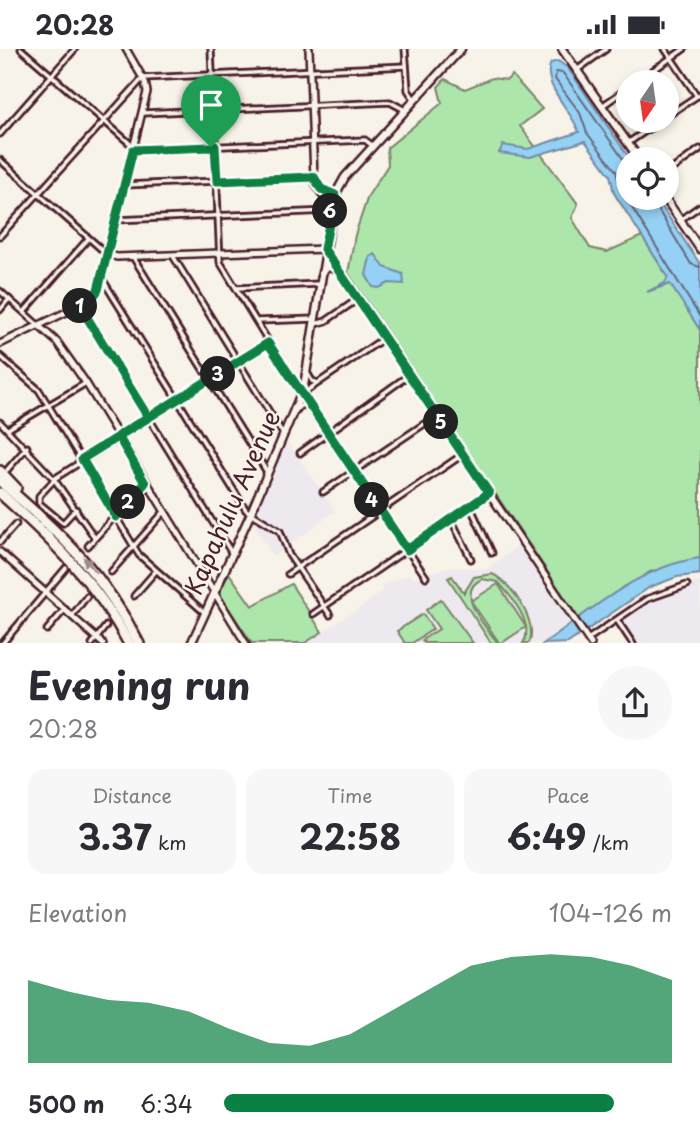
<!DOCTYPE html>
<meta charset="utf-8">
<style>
:root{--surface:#fff;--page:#f7f7f7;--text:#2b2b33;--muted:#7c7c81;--accent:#0b8043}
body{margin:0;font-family:"Playpen Sans",sans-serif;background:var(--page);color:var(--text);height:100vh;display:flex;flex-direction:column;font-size:26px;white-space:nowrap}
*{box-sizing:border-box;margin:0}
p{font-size:23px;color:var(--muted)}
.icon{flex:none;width:38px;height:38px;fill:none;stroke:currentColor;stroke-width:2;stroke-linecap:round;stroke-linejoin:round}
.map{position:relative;height:594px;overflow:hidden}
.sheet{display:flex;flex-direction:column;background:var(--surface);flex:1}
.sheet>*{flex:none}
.needle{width:46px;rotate:193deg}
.buttons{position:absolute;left:616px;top:21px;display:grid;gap:14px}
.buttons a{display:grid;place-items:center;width:63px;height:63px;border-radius:50%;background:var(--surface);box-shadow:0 4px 10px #0003;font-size:35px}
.pin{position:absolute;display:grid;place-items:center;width:60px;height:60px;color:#fff;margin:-72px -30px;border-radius:50% 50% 50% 0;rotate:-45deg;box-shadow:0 0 7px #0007}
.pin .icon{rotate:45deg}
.km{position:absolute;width:35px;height:35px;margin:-18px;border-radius:50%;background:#222;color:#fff;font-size:19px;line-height:35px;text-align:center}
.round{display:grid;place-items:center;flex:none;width:74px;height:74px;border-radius:37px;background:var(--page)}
.overview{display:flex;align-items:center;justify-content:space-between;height:119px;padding:0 28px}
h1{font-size:38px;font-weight:700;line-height:52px}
.stats{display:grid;grid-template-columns:repeat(3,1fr);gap:10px;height:119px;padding:7px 28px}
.stats div{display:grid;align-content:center;border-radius:18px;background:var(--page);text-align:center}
.stats b{font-size:35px;font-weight:700}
.stats small{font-size:19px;font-weight:400}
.stats p{font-size:19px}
.chart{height:196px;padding:14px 28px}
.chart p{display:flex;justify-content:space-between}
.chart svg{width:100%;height:126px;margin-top:7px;fill:var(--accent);opacity:.7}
ul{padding:0 28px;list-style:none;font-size:23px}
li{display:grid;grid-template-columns:112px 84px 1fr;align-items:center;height:52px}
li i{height:18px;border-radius:9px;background:var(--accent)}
.status{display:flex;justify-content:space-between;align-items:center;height:49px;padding:0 35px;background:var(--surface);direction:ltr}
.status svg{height:19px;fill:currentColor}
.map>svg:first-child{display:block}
.built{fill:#ede9ee}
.green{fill:#ace6ab;stroke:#7b826b;stroke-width:2}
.water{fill:#94d1f4;stroke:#768aa4;stroke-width:2}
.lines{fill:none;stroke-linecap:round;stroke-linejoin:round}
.shore{stroke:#68667b;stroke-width:2}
.minor-casing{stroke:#4a1f2b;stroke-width:9}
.tertiary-casing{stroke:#4a1f2b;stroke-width:10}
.secondary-casing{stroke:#4a1f2b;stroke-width:11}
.motorway-casing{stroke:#4a1f2b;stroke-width:14}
.minor{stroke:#f7f3e8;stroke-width:3.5}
.tertiary{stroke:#f7f3e8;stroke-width:5}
.secondary{stroke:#f7f3e8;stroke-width:6}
.motorway{stroke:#f7f3e8;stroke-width:9}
.oneway{fill:#a0898a}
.route-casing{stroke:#fff;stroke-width:14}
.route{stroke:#0b8043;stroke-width:9}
.labels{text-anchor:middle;stroke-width:5;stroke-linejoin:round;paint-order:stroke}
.street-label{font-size:24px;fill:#4a1f2b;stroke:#f7f3e8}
</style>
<div class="status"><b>20:28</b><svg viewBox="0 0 49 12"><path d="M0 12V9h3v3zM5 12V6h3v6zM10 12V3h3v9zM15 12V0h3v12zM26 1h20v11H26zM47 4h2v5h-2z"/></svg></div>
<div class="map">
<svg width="700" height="595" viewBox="0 0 700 595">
<rect width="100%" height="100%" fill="#f7f3e8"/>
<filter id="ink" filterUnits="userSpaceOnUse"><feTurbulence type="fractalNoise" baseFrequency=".0143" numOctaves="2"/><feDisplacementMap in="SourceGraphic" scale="14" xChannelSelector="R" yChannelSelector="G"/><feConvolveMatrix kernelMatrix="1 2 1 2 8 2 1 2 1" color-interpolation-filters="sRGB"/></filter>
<g filter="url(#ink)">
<g class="built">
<path d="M286,391L335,462L273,508L252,472Z"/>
<path d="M518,497L571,575L543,594L305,595L371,551L383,541L381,537L410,525L412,528H419L447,518L487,520Z"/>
<path d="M700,533V594H633L617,571L678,536Z"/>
</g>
<g class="green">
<path d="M512,26L542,60L520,77L578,155L572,169L590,199L607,203L642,187L700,281V509L650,523L579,570L348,224L355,186L368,147L388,116L387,99L442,54L438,38L445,30L465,40L492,29L507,31Z"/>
<path d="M229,524L252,557L291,535L322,583L305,594H252L219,545Z"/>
<path d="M492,525C511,533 539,574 529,594H523C535,576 511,547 498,533L482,530C453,543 486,578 498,594H491L448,529L452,527L464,544L474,528Z"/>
<path d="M498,535L526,578L500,595L471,552Z"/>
<path d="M441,550L473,594H424L422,591L439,580L426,561Z"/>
<path d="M423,565L433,580L412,594H405L397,582Z"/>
</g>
<g class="water">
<path d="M558,12L568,19L630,110L628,149H656L700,215V281L670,235L647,243L665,234L668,228L614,144L610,126L585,92L530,108L499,104L503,96L528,100L579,83C572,62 540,34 551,14Z"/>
<path d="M375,205L384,218L403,225L404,235L389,234L379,239L373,238L366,226L370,208Z"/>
<path d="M700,509V525L677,528L650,538L568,594L543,595C591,561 640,517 700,509Z"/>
</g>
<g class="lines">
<g class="shore">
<path d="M628,117L563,24L556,23L555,30L580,64L587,84L616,122L621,141L700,268"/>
<path d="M651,149L691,215L700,218"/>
</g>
<g class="minor-casing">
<g id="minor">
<path d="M21,0L134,98"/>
<path d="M211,0L220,213L301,346L426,528"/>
<path d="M405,0L408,41L414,50"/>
<path d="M665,0L697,47"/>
<path d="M577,21L606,0"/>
<path d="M636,33L684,0"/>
<path d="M602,57L628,39"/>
<path d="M143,64L390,53L405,61"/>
<path d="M667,67L700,45"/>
<path d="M0,85L75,0"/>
<path d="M628,94L660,72"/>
<path d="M133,101L365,91L373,97"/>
<path d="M0,111L107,205"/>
<path d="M667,124L700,100"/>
<path d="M125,136L314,128"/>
<path d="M115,171L330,162"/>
<path d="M680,171L700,157"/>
<path d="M0,187L143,29L406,17"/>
<path d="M173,207L283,385"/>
<path d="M133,208L267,423"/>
<path d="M101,228L246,461L280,482L289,506L330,566"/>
<path d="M237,239L319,235"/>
<path d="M0,242L38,276"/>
<path d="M80,257L231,503"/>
<path d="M0,261L9,250"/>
<path d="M24,263L88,190"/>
<path d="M257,272L315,270"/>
<path d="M315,275L326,272L358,250"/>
<path d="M0,307L39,341L139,506L205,564"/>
<path d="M308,325L312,332L318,334"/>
<path d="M302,345L384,289"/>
<path d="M295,363L300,357L308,356"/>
<path d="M0,373L54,430L95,489"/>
<path d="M8,380L86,334"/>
<path d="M300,404L409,326"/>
<path d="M7,421L27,398"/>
<path d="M54,430L268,294"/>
<path d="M54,431L39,447V454L63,474L76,460"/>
<path d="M323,443L436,367"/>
<path d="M470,457L492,504"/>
<path d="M451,470L471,510"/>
<path d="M0,493L16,475"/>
<path d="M88,497L145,434"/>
<path d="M111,523L164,463"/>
<path d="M288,525L462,406"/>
<path d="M134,547L155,523"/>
<path d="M313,565L489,444"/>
<path d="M72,567L87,547"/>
<path d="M617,571L633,595"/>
<path d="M47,581L65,560"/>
<path d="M588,590L647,550L687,536"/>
<path d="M2,595L66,519"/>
<path d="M92,595L106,577"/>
</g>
</g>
<g class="tertiary-casing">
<g id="tertiary">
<path d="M309,0L314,128L321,140L335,146"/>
<path d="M107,205L117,208L324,200L591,595"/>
<path d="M38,276L57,293L86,334L246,595"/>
<path d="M0,295L85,254L98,241L147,43L145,33L126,0"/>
<path d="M0,503L103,595"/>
</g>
</g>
<g class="secondary-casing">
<g id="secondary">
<path d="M562,0L639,110"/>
<path d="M316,135L330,158"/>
<path d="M665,149L700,200"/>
<path d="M322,223L327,218L338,220"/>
<path d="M191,595L250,466L304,337L335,146L345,128L461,0"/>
</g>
</g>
<g class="motorway-casing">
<g id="motorway">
<path d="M0,422L16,439"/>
<path d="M0,432C60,485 102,521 139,595"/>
<path d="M0,444C51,490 97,533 129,595"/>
</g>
</g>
<use href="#minor" class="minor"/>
<use href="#tertiary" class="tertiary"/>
<use href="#secondary" class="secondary"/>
<use href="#motorway" class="motorway"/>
</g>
<defs><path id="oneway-solid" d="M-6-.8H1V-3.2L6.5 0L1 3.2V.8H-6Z" transform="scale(1.75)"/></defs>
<use class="oneway" href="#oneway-solid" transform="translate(90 516) rotate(-130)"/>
</g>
<g class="lines" filter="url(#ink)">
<g class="route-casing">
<path id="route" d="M211,98L133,101L98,241L92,249L80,257L148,368L118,387L145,434L116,468L82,410L268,294L407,501L489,444L324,200L335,146L321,140L314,128L217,132L215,97L211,98"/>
</g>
<use href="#route" class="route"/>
</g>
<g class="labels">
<g class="street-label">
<text transform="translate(233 454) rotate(-66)" y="8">Kapahulu Avenue</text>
</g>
</g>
</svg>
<div class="buttons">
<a><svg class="needle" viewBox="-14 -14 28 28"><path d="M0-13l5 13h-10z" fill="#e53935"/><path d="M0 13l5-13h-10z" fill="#7c7c81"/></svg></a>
<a><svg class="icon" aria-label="locate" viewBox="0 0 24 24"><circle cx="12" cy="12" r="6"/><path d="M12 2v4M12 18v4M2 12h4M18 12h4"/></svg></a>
</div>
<div class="pin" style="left:211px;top:98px;background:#1e9e55"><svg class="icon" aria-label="arrive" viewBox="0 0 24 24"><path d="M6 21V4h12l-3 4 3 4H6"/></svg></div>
<b class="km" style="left:80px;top:257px">1</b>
<b class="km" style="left:128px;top:453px">2</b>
<b class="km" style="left:218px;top:325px">3</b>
<b class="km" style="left:372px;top:451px">4</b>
<b class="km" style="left:441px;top:373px">5</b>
<b class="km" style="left:330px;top:162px">6</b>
</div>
<section class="sheet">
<div class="overview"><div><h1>Evening run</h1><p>20:28</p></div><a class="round"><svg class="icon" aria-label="share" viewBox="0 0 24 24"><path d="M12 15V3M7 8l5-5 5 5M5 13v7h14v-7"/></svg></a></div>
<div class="stats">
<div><p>Distance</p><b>3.37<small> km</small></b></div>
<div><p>Time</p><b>22:58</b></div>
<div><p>Pace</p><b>6:49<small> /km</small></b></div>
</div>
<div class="chart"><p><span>Elevation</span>104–126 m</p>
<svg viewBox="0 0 160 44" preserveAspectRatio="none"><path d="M0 44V15L10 19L20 22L30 23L40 26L50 32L60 37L70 38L80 34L90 26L100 18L110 10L120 7L130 6L140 7L150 10L160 15V44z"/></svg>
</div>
<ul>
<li><b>500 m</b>6:34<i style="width:87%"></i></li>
</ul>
</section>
